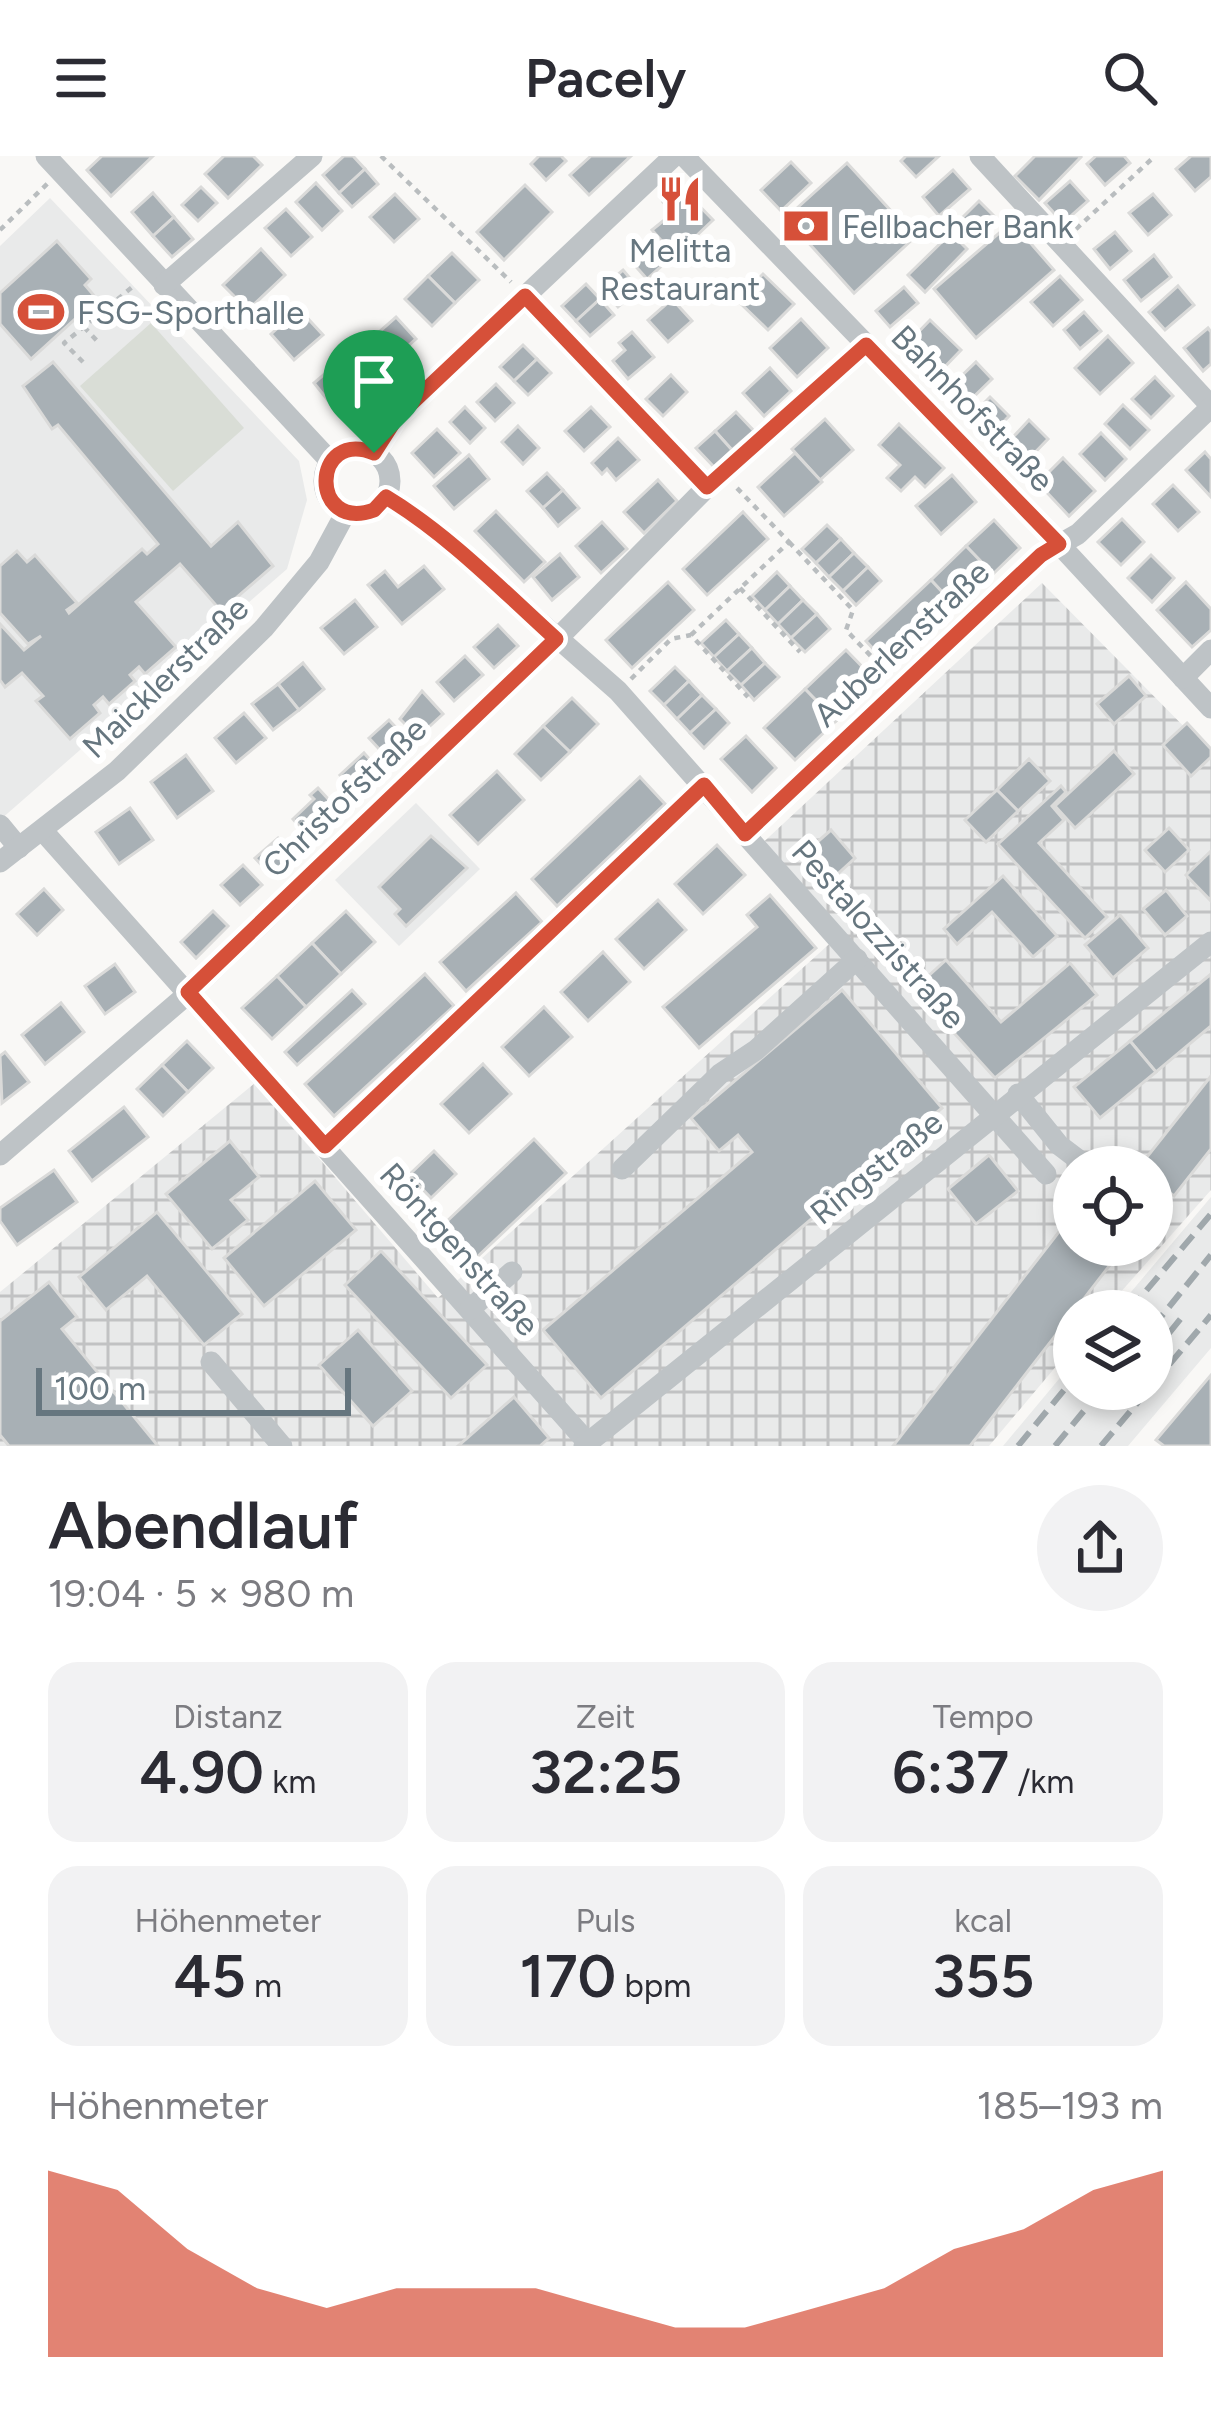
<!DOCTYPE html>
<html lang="de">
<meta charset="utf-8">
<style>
:root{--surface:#fff;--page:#f2f2f3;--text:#2b2b33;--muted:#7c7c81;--accent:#d65039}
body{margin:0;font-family:Figtree,sans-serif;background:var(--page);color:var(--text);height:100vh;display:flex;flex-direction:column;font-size:45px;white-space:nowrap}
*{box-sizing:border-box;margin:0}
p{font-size:39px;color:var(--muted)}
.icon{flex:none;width:66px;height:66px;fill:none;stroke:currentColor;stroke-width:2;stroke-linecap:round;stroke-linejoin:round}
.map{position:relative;height:1290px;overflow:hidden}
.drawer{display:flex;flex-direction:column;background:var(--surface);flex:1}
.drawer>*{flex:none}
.buttons{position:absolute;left:1053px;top:990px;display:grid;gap:24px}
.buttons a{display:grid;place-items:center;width:120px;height:120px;border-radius:50%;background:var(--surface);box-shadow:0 6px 18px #0003;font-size:60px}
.scale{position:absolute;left:36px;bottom:30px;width:315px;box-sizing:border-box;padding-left:12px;border:6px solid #66767f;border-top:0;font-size:33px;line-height:42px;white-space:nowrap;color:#66767f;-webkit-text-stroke:9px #fff;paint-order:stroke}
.pin{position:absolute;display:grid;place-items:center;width:102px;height:102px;color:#fff;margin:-123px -51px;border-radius:50% 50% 50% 0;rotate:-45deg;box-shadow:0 0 12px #0007}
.pin .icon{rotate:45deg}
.round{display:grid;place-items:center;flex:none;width:126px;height:126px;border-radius:63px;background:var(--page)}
.head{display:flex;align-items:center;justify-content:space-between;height:204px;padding:0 48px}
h1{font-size:66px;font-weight:600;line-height:90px}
.stats{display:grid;grid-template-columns:repeat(3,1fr);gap:18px;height:204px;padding:12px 48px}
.stats div{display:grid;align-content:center;border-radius:30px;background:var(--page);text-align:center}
.stats b{font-size:60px;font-weight:600}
.stats small{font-size:33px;font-weight:400}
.stats p{font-size:33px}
.chart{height:336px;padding:24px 48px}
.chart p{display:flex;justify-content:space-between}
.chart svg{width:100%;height:216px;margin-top:12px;fill:var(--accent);opacity:.7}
header{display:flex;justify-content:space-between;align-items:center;height:156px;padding:0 48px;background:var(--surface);font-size:54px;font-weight:600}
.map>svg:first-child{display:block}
.built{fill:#e9eaea}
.industrial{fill:url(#industrial-grid);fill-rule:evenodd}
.grass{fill:#d9ddd6}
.building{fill:#a8b0b5;stroke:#dadad9;stroke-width:3}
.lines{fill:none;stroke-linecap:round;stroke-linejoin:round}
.path{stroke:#b9bdbf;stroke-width:4.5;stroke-dasharray:6 6;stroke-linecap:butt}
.minor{stroke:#bec3c6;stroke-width:21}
.rail{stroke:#a0a8ac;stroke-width:6;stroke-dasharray:18 9;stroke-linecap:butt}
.route-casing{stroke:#fff;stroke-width:24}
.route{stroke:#d65039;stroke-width:15}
.labels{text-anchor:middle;stroke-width:12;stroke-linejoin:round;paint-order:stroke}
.poi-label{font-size:33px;fill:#66767f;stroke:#fff;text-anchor:start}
.street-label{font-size:33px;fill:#66767f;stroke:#fff}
</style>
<header><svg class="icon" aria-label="menu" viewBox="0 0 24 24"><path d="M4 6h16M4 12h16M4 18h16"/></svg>Pacely<svg class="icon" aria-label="search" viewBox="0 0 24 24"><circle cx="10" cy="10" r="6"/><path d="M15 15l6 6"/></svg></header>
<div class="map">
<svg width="1211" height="1290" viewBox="0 0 1211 1290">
<defs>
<pattern id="industrial-grid" width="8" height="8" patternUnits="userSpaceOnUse" patternTransform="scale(3)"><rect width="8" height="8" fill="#e9eaea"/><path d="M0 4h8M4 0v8" fill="none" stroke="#c1c2c3"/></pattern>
</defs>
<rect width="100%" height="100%" fill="#f9f8f6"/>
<g class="built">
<path d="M50,42L299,305L307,344L287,413L0,664V90Z"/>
<path d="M416,647L480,713L399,790L335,724Z"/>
<path d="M1211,1041V1192L1128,1290H1003L1074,1205V1233H1152V1155H1115Z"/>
</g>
<path class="industrial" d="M1042,427L1211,598V1034L1104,1155H1074V1189L989,1290H0V1136L255,927L438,1142L837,781L756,693ZM1074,1011H1152V1089H1074Z"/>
<path class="grass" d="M151,167L244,272L173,335L80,230Z"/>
<g class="building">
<path d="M102,0H153L111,40L87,14Z"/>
<path d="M224,0H253L262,9L228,42L205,18Z"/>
<path d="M344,0H353L365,13L339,37L323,19Z"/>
<path d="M539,0H561L566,5L546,24L531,8Z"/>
<path d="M591,0H631L589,39L570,19Z"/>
<path d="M906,0H939L916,21L901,5Z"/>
<path d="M1035,0H1080L1081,1L1039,44L1015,20Z"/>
<path d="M1096,0H1124L1130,7L1105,29L1087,8Z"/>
<path d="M1191,0H1211V21L1195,35L1176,13Z"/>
<path d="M791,6L811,27L781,55L761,34Z"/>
<path d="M847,7L915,81L854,137L786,62Z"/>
<path d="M365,13L378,28L352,51L339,37Z"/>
<path d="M953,14L970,33L939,60L923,41Z"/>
<path d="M1070,25L1088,45L1063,67L1045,47Z"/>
<path d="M316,27L342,55L322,74L296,46Z"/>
<path d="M525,29L552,56L504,104L477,76Z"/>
<path d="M680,30L713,64L675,100L652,74L673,57L663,46Z"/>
<path d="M201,31L217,47L198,65L182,49Z"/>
<path d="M153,37L174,61L153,80L132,56Z"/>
<path d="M395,38L419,63L394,86L370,61Z"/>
<path d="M1153,38L1171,59L1148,79L1129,57Z"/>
<path d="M979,45L994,60L975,79L960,64Z"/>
<path d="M286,53L312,81L291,100L265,72Z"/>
<path d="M174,61L193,83L172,101L153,80Z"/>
<path d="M1012,66L1054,114L976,182L934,133Z"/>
<path d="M1115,76L1131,95L1110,113L1094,93Z"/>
<path d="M951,77L967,93L925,136L908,119Z"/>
<path d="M57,85L91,123L85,129L97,143L31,203L0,168V137Z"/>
<path d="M652,85L668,104L647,123L631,105Z"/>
<path d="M261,93L285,119L248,154L223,129Z"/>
<path d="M452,97L479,124L455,147L428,120Z"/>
<path d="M1154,99L1171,121L1141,145L1124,124Z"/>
<path d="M623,114L639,133L618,151L602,132Z"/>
<path d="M763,118L794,148L768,174L737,144Z"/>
<path d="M428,120L455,147L432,170L405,143Z"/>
<path d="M1060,120L1082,144L1053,170L1031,146Z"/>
<path d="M586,128L600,143L576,165L562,150Z"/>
<path d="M1178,130L1194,149L1165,174L1149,156Z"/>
<path d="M904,131L918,147L890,171L876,155Z"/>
<path d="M600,143L614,159L590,180L576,165Z"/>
<path d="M672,143L692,165L668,186L648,164Z"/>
<path d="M299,153L323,179L294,204L271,178Z"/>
<path d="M1084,156L1101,175L1080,193L1064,174Z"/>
<path d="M396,161L416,183L383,212L363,190Z"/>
<path d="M801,163L828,192L797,221L770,192Z"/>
<path d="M930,164L961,194L935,221L904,191Z"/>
<path d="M1208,172L1211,176V208L1203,215L1184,192Z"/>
<path d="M632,176L654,201L628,223L613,205L625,194L619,187Z"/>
<path d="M1108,180L1133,207L1100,238L1075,212Z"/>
<path d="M523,189L537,203L514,225L500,211Z"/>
<path d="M348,198L370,223L335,253L314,227Z"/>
<path d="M537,203L551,217L528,239L514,225Z"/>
<path d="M53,206L211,390L238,366L273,410L221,455L180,408L136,446L176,491L145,518L139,511L130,519L135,525L109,548L103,541L94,549L100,557L70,583L36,545L43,540L22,517L5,531L0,524V468L24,494L41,480L28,488L0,457V410L17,395L27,406L35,399L77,447L67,454L69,457L142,393L147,398L158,388L58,269L52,273L23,230Z"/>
<path d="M976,206L992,223L963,251L947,234Z"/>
<path d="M770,212L791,235L764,260L743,237Z"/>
<path d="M671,219L687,236L663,260L646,243Z"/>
<path d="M1155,221L1173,240L1151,262L1132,243Z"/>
<path d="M496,228L514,247L495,265L477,246Z"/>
<path d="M990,241L1009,260L990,280L970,261Z"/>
<path d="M1123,249L1149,274L1130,293L1105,268Z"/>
<path d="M465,251L485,272L470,287L450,266Z"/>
<path d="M591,251L610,271L584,295L565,275Z"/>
<path d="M736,256L754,275L732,294L715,275Z"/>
<path d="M825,263L853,294L820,324L792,293Z"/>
<path d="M1029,264L1048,283L1020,312L1001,294Z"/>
<path d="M899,268L944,312L925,331L915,321L901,335L887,322L900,309L879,289Z"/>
<path d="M518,270L539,292L523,308L502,286Z"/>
<path d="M437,273L460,297L434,321L412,297Z"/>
<path d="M715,275L732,294L714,311L696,292Z"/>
<path d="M1101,277L1126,303L1105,324L1080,298Z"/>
<path d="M618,282L639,304L616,324L607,313L602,318L592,307Z"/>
<path d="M1205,296L1211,303V341L1186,314Z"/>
<path d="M795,297L822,326L784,360L758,331Z"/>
<path d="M469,299L489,323L454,353L434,330Z"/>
<path d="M1063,302L1095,335L1069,360L1038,327Z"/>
<path d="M547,317L563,334L543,352L527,335Z"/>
<path d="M952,319L976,346L941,378L916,350Z"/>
<path d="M658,324L677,345L644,377L624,356Z"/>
<path d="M1173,329L1199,356L1178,375L1153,348Z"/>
<path d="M563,334L579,352L558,370L543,352Z"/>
<path d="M496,355L545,406L524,426L475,375Z"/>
<path d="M743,356L768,383L707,439L683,413Z"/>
<path d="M1122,363L1144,386L1121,409L1098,386Z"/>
<path d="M994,364L1020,392L993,418L966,390Z"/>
<path d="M602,366L627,393L601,417L576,390Z"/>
<path d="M827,369L841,383L816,407L802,393Z"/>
<path d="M841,383L854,397L829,421L816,407Z"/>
<path d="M966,390L993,418L957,452L931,424Z"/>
<path d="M854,397L868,411L843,435L829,421Z"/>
<path d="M560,398L579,421L552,444L533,421Z"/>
<path d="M1151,399L1174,422L1152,446L1128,422Z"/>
<path d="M424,410L444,433L402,468L368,429L385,415L398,431Z"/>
<path d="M868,411L881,425L856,449L843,435Z"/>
<path d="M777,416L790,430L765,454L752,440Z"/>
<path d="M931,424L957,452L892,513L866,485Z"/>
<path d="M668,426L694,454L632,512L606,484Z"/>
<path d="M1186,426L1211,453V474L1192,491L1157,454Z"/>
<path d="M790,430L803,444L778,468L765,454Z"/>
<path d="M355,444L377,471L344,498L321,472Z"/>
<path d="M803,444L817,458L791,482L778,468Z"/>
<path d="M817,458L830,473L805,496L791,482Z"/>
<path d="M726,464L739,478L714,501L701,487Z"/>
<path d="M498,469L518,490L494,512L474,491Z"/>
<path d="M739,478L752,492L727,515L714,501Z"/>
<path d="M752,492L765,507L741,529L727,515Z"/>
<path d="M846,494L877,526L836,565L805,533Z"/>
<path d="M465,500L483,519L454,545L437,526Z"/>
<path d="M303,507L324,533L299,554L278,528Z"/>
<path d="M765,507L779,521L754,544L741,529Z"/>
<path d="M675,511L689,525L664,549L650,535Z"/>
<path d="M1129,520L1146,540L1114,568L1097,548Z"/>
<path d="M689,525L702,539L677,563L664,549Z"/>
<path d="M278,528L299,554L273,574L252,548Z"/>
<path d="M805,533L836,565L795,604L764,572Z"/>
<path d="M422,535L443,558L418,581L400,563Z"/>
<path d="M702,539L716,553L690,577L677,563Z"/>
<path d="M572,542L598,568L570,596L543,570Z"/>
<path d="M716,553L729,567L704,592L690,577Z"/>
<path d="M244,557L266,582L236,607L215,582Z"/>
<path d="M389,564L412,589L392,607L369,582Z"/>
<path d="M1187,567L1211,593V601L1191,620L1163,589Z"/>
<path d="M543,570L570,596L541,624L515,598Z"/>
<path d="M746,580L776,612L752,636L721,603Z"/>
<path d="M1114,595L1134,618L1075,672L1055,650Z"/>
<path d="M364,597L381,616L357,637L340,619Z"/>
<path d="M186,599L213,635L177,662L151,626Z"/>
<path d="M1029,603L1050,625L1018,655L997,634Z"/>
<path d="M497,615L524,644L478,688L450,659Z"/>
<path d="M640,621L665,648L557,750L532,723Z"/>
<path d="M1061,630L1066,636L1052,650L1064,664L1039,687L1107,761L1085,782L998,688Z"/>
<path d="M318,632L340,656L310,682L293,663L314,643L310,639Z"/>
<path d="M997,634L1018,655L986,686L965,664Z"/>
<path d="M130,652L153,684L119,708L96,676Z"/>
<path d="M1169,672L1189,694L1165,716L1145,694Z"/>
<path d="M831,674L855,702L832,723L807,695Z"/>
<path d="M431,680L467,712L406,770L395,758L400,753L379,731Z"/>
<path d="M278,682L293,699L271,719L255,702Z"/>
<path d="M717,689L745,719L703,758L675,728Z"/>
<path d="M1211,695V745L1186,719Z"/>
<path d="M243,709L262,729L240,749L221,729Z"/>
<path d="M1003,720L1057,780L1033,801L992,756L957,788L944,773Z"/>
<path d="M44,733L63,754L37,779L17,758Z"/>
<path d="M1166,734L1187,760L1165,779L1143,753Z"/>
<path d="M516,737L542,766L466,835L440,806Z"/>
<path d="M770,739L816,792L699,892L663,851L757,771L747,759Z"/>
<path d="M658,744L686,774L644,813L616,783Z"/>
<path d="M213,755L228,770L196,802L181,786Z"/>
<path d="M346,755L375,786L341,818L312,787Z"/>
<path d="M1120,759L1148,792L1113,822L1085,789Z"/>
<path d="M312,787L341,818L306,851L277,820Z"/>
<path d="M603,796L630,826L588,865L561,836Z"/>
<path d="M946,804L1001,866L1070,807L1097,839L995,922L914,833Z"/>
<path d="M115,808L135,836L105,858L85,830Z"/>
<path d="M425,818L454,850L334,960L305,928Z"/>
<path d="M1211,818V870L1156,916L1130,885Z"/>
<path d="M277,820L306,851L272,883L242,852Z"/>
<path d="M352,834L365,848L297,909L285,896Z"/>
<path d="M842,834L942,952L601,1242L543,1174L752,996L738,979L719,995L691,962Z"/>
<path d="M61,847L84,876L45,908L22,879Z"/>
<path d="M544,851L572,881L529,920L502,891Z"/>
<path d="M187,885L213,912L188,936L162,909Z"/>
<path d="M1130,885L1156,916L1100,962L1074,931Z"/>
<path d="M5,896L29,926L2,947L0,900Z"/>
<path d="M483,908L511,938L469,977L441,948Z"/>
<path d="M162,909L188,936L163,960L137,933Z"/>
<path d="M1211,920V993L1174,1040L1152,1023V1011H1139Z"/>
<path d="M124,951L148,981L92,1025L69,995Z"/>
<path d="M534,983L566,1017L476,1102L444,1068Z"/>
<path d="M230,985L259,1021L231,1044L248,1064L212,1093L166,1038Z"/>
<path d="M434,995L456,1018L431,1042L409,1019Z"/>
<path d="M989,999L1018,1035L976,1068L948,1033Z"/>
<path d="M54,1014L77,1046L17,1089L0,1065V1052Z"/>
<path d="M315,1025L356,1074L264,1150L224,1102Z"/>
<path d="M157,1056L242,1158L204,1189L147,1120L106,1154L79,1121Z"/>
<path d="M1072,1059L1074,1089H1110L1120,1096L970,1290H893Z"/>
<path d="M381,1095L487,1209L451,1242L345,1129Z"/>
<path d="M49,1126L77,1161L62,1173L158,1290H9L0,1279V1165Z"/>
<path d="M358,1174L412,1235L373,1270L319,1209Z"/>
<path d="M1211,1219V1290H1164L1156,1284Z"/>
<path d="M514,1241L549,1282L540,1290H458Z"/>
</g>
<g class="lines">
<g class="path">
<path d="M381,0L511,126"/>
<path d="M1076,73L1155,0"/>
<path d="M0,74L48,27"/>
<path d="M105,153L120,170"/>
<path d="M84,171L100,188"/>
<path d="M83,206L64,187L136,128"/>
<path d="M789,386L853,454L846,474L888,518"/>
<path d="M740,432L800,496"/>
<path d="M691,479L789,386L734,329"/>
<path d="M631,523L671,483L691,479L748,541"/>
</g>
<g class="minor">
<path d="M46,0L331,306"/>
<path d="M684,0L1059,388L1211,552"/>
<path d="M980,0L1211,250"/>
<path d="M164,129L312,0"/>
<path d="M525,140L707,331"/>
<circle cx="357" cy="325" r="33"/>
<path d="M374,297L397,261L674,0"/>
<path d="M387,341L445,383L618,535L1046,1018"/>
<path d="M1183,522L1211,494"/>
<path d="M0,669L19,692"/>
<path d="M43,675L588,1287"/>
<path d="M745,678L1041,399L1078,378L1211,251"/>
<path d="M0,706L117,615L264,472L319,406L346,356"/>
<path d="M1018,938L1059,989L1088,1011"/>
<path d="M325,990L703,629"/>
<path d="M0,999L189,837L557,483L707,331L866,189"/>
<path d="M622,1013L720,918L756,894L857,803"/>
<path d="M470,1153L512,1116"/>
<path d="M211,1206L282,1290"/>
<path d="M584,1290L1211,786"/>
</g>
<g class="rail">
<path d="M1129,1155L1211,1058"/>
<path d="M1152,1172L1211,1099"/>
<path d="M1152,1198L1182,1161"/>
<path d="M1152,1229L1211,1159"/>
<path d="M1018,1290L1074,1222"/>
<path d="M1055,1290L1102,1233"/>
<path d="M1101,1290L1149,1233"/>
</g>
</g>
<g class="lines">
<g class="route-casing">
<path id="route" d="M525,140L707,331L866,189L1059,388L1041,399L745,678L704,629L325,990L188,836L556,483C502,434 449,379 386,341L374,354C309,377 311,272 374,297L397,261Z"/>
</g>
<use href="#route" class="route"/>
</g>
<defs>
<g id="restaurant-bare" transform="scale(3.6)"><path d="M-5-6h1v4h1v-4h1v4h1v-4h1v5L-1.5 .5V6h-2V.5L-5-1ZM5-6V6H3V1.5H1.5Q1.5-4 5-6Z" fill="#d65039" stroke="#fff" stroke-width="2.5" paint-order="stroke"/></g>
<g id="bank-bare" transform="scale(3.6)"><path d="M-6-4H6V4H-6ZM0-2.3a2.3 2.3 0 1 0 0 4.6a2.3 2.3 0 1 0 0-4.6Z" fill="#d65039" stroke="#fff" stroke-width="2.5" paint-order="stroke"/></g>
<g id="stadium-bare" transform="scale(3.6)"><path d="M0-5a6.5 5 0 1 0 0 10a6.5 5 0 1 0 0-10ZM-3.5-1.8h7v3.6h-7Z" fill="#d65039" stroke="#fff" stroke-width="2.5" paint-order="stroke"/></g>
</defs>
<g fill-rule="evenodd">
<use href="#restaurant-bare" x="680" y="43"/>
<use href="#bank-bare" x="806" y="70"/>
<use href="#stadium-bare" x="41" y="156"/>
</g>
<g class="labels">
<g class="poi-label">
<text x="842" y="82">Fellbacher Bank</text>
<text x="680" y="106" text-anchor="middle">Melitta<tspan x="680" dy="38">Restaurant</tspan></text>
<text x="77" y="168">FSG-Sporthalle</text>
</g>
<g class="street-label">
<text transform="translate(973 252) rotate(46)" y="12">Bahnhofstraße</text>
<text transform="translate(901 487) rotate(-43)" y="12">Auberlenstraße</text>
<text transform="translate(165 521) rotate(-44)" y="12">Maicklerstraße</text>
<text transform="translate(344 641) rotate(-44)" y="12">Christofstraße</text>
<text transform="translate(879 778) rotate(48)" y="12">Pestalozzistraße</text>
<text transform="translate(876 1011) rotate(-39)" y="12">Ringstraße</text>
<text transform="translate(460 1093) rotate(48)" y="12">Röntgenstraße</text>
</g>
</g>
</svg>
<div class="buttons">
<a><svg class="icon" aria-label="locate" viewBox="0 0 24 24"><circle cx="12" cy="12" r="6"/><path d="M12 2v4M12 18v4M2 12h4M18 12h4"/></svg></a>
<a><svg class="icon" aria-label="layers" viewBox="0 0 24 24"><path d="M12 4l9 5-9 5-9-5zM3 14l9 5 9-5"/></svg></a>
</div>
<div class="scale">100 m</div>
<div class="pin" style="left:374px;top:297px;background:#1e9e55"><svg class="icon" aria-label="arrive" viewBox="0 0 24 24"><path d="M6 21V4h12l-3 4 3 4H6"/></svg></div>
</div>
<section class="drawer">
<div class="head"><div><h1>Abendlauf</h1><p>19:04 · 5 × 980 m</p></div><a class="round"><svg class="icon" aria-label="share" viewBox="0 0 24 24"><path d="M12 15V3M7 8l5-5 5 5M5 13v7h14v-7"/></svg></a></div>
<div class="stats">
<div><p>Distanz</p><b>4.90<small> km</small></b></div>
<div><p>Zeit</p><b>32:25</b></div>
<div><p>Tempo</p><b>6:37<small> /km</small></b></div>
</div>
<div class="stats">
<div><p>Höhenmeter</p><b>45<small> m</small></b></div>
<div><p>Puls</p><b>170<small> bpm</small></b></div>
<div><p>kcal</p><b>355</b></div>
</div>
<div class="chart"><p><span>Höhenmeter</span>185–193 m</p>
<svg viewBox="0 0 160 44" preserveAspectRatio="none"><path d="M0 44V6L10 10L20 22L30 30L40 34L50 30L60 30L70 30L80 34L90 38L100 38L110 34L120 30L130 22L140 18L150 10L160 6V44z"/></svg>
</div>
</section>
